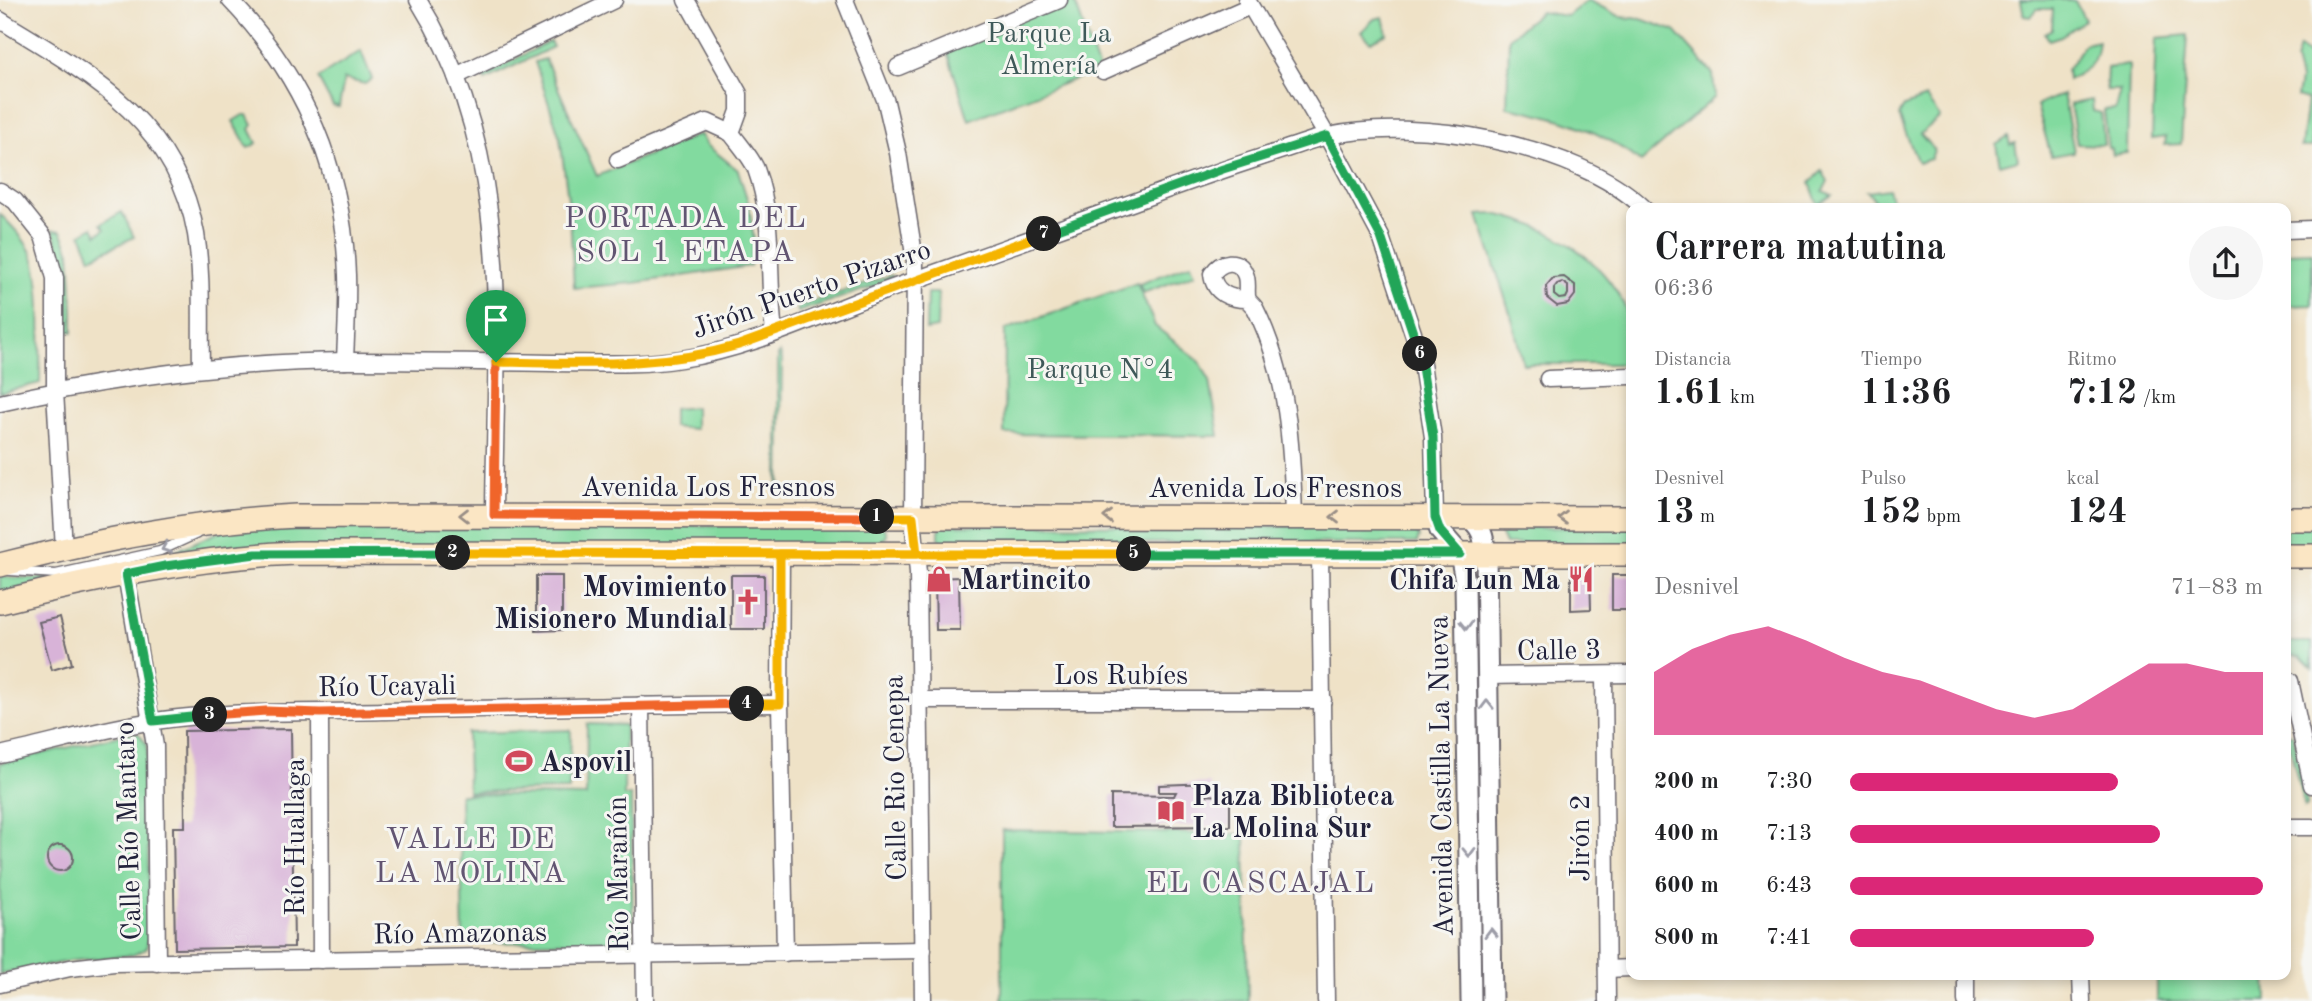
<!DOCTYPE html>
<html lang="es">
<meta charset="utf-8">
<style>
:root{--surface:#fff;--page:#f6f6f6;--text:#202124;--muted:#757577;--accent:#db2777}
body{margin:0;font-family:"Old Standard TT",serif;background:var(--page);color:var(--text);height:100vh;display:flex;flex-direction:column;font-size:26px;white-space:nowrap}
*{box-sizing:border-box;margin:0}
p{font-size:23px;color:var(--muted)}
.icon{flex:none;width:38px;height:38px;fill:none;stroke:currentColor;stroke-width:2;stroke-linecap:round;stroke-linejoin:round}
.map{position:relative;flex:1;overflow:hidden}
.details{position:absolute;left:1626px;top:203px;width:665px;height:777px;display:flex;flex-direction:column;background:var(--surface);border-radius:14px;box-shadow:0 4px 10px #0003}
.details>*{flex:none}
.pin{position:absolute;display:grid;place-items:center;width:60px;height:60px;color:#fff;margin:-72px -30px;border-radius:50% 50% 50% 0;rotate:-45deg;box-shadow:0 0 7px #0007}
.pin .icon{rotate:45deg}
.km{position:absolute;width:35px;height:35px;margin:-18px;border-radius:50%;background:#222;color:#fff;font-size:19px;line-height:35px;text-align:center}
.round{display:grid;place-items:center;flex:none;width:74px;height:74px;border-radius:37px;background:var(--page)}
.summary{display:flex;align-items:center;justify-content:space-between;height:119px;padding:0 28px}
h1{font-size:38px;font-weight:700;line-height:52px}
.metrics{display:grid;grid-template-columns:repeat(3,1fr);gap:10px;height:119px;padding:7px 28px}
.metrics div{display:grid;align-content:center}
.metrics b{font-size:35px;font-weight:700}
.metrics small{font-size:19px;font-weight:400}
.metrics p{font-size:19px}
.chart{height:196px;padding:14px 28px}
.chart p{display:flex;justify-content:space-between}
.chart svg{width:100%;height:126px;margin-top:7px;fill:var(--accent);opacity:.7}
ul{padding:0 28px;list-style:none;font-size:23px}
li{display:grid;grid-template-columns:112px 84px 1fr;align-items:center;height:52px}
li i{height:18px;border-radius:9px;background:var(--accent)}
.map>svg:first-child{display:block}
.green{fill:#82da9f;stroke:#527e6d;stroke-width:2}
.forest{fill:#69ba86;stroke:#466e60;stroke-width:2}
.building{fill:#d8b3d8;fill-rule:evenodd}
.lines{fill:none;stroke-linecap:round;stroke-linejoin:round}
.service-casing{stroke:#6a656c;stroke-width:11}
.minor-casing{stroke:#6a656c;stroke-width:19}
.tertiary-casing{stroke:#6a656c;stroke-width:23}
.secondary-casing{stroke:#6a656c;stroke-width:26}
.service{stroke:#fff;stroke-width:8}
.minor{stroke:#fff;stroke-width:16}
.tertiary{stroke:#fff;stroke-width:19}
.secondary{stroke:#fbe6c4;stroke-width:23}
.oneway{stroke:#998e86}
.oneway2{stroke:#9c9ca7}
.split-1-casing{stroke:#fff;stroke-width:14}
.split-2-casing{stroke:#fff;stroke-width:14}
.split-3-casing{stroke:#fff;stroke-width:14}
.split-4-casing{stroke:#fff;stroke-width:14}
.split-5-casing{stroke:#fff;stroke-width:14}
.split-6-casing{stroke:#fff;stroke-width:14}
.split-7-casing{stroke:#fff;stroke-width:14}
.split-8-casing{stroke:#fff;stroke-width:14}
.split-1{stroke:#f0652b;stroke-width:9}
.split-2{stroke:#f5b400;stroke-width:9}
.split-3{stroke:#22a559;stroke-width:9}
.split-4{stroke:#f0652b;stroke-width:9}
.split-5{stroke:#f5b400;stroke-width:9}
.split-6{stroke:#22a559;stroke-width:9}
.split-7{stroke:#22a559;stroke-width:9}
.split-8{stroke:#f5b400;stroke-width:9}
.labels{text-anchor:middle;stroke-width:6;stroke-linejoin:round;paint-order:stroke}
.park-label{font-size:28px;fill:#3f5959;stroke:#f6f6f2}
.street-label{font-size:28px;fill:#22223b;stroke:#f6f6f2}
.poi-label{font-size:28px;font-weight:bold;fill:#22223b;stroke:#f6f6f2;text-anchor:start}
.neighbourhood-label{font-size:30px;letter-spacing:2px;fill:#625572;stroke:#f6f6f2}
</style>
<div class="map">
<svg width="2312" height="1001" viewBox="0 0 2312 1001">
<rect width="100%" height="100%" fill="#f6f6f2"/>
<filter id="ink" filterUnits="userSpaceOnUse"><feTurbulence type="fractalNoise" baseFrequency=".0143" numOctaves="2"/><feDisplacementMap in="SourceGraphic" scale="14" xChannelSelector="R" yChannelSelector="G"/><feConvolveMatrix kernelMatrix="1 2 1 2 8 2 1 2 1" color-interpolation-filters="sRGB"/></filter>
<filter id="wash" filterUnits="userSpaceOnUse"><feTurbulence type="fractalNoise" baseFrequency=".00686" numOctaves="4" result="noise"/><feDisplacementMap in="SourceGraphic" scale="28" xChannelSelector="R" yChannelSelector="G"/><feGaussianBlur stdDeviation="1.57" result="paint"/><feColorMatrix in="noise" values="0 0 0 0 0 0 0 0 0 0 0 0 0 0 0 0 0 1.4 0 .05"/><feComposite in="paint" operator="in"/></filter>
<g filter="url(#wash)">
<rect width="100%" height="100%" fill="#efe2c7"/>
<g class="green">
<path d="M1063,0H1074L1099,70L969,120L947,52Z"/>
<path d="M1588,0L1621,17L1641,19L1675,31L1713,74L1715,97L1641,162C1600,129 1557,116 1507,107L1509,38L1540,12L1567,16Z"/>
<path d="M2021,0H2071L2075,1L2085,20L2061,36L2049,40L2045,33L2052,29L2053,9H2037L2031,17L2024,16Z"/>
<path d="M1383,17L1387,34L1371,42L1361,32L1374,19Z"/>
<path d="M2188,35L2181,144L2165,145L2166,137L2152,139L2156,38Z"/>
<path d="M550,41L553,47L485,80L483,76Z"/>
<path d="M2098,41C2095,67 2090,67 2068,80L2067,70L2085,44Z"/>
<path d="M2299,47L2312,58V147H2301L2307,100L2297,97L2300,80L2295,61Z"/>
<path d="M361,51L372,79L365,84L344,79L339,107L333,106L318,78Z"/>
<path d="M545,59L597,176L700,134L708,146L738,170L749,205L754,240L750,266L634,283L574,288L570,214L560,138L535,62Z"/>
<path d="M2129,65L2127,153L2113,155L2112,149L2108,148L2104,110L2115,109L2120,90H2106L2107,68Z"/>
<path d="M2063,94L2074,152L2051,156L2037,105Z"/>
<path d="M1926,98L1940,117L1920,134L1934,150L1931,159L1918,163L1899,116L1904,106Z"/>
<path d="M2092,100L2093,111L2101,113L2104,145L2077,144L2070,104Z"/>
<path d="M243,115H247L253,125L250,129L257,143L248,148L233,121Z"/>
<path d="M2008,137L2010,145L2015,143L2018,160L2000,165L1996,145Z"/>
<path d="M1822,171L1828,181L1823,191L1832,195L1818,205L1810,183Z"/>
<path d="M1888,189L1894,208H1875L1874,199L1867,192Z"/>
<path d="M122,212L134,237L91,258L81,234L93,227L97,234L105,229L101,224Z"/>
<path d="M0,214C13,227 26,240 33,257C43,283 40,353 40,383L0,393Z"/>
<path d="M1494,214C1551,225 1611,262 1630,320C1634,333 1631,350 1631,364H1523L1513,322L1478,215Z"/>
<path d="M53,230L61,231L70,252L73,310V332H65L67,310L66,272Z"/>
<path d="M2312,252V305L2286,306V253Z"/>
<path d="M1191,264L1195,274L1143,293L1139,284Z"/>
<path d="M892,275L893,280L798,312L797,307Z"/>
<path d="M1137,283L1155,326L1200,362L1210,381L1219,436L1004,434L1005,330Z"/>
<path d="M927,293H938L937,328L926,330Z"/>
<path d="M780,353L782,359L780,490H778V355Z"/>
<path d="M695,407V429L673,427V409Z"/>
<path d="M288,524L880,526L885,529L887,535L879,545L166,555L228,528Z"/>
<path d="M944,525L1409,527L1416,531L1419,537L1417,543H942L939,538V530Z"/>
<path d="M1631,527V545L1505,544L1498,528Z"/>
<rect x="2286" y="527" width="26" height="20"/>
<path d="M0,577L58,579L0,593Z"/>
<path d="M2286,642H2312V668L2301,657L2286,653Z"/>
<path d="M587,724L625,725L624,796H631L633,941L463,943L460,794L586,796Z"/>
<path d="M571,730L569,790L468,792L467,733Z"/>
<path d="M127,734H139L147,745L149,936L146,949L133,955L70,961L0,974V763Z"/>
<path d="M2287,734H2293L2304,781L2307,805L2304,807Z"/>
<path d="M1002,830L1245,834L1248,1001H1002Z"/>
<path d="M2157,975H2266L2267,1001H2157Z"/>
</g>
<path class="forest" d="M1472,587H1480L1485,1001H1477Z"/>
<g id="blocks">
<g class="building">
<path d="M1564,277L1575,285V295L1568,304L1557,306L1547,298L1546,286L1553,278ZM1562,282L1568,286V294L1566,298L1559,299L1554,295V288L1557,284Z"/>
<path d="M1571,573H1590L1591,609L1571,610Z"/>
<rect x="731" y="575" width="33" height="54"/>
<rect x="1612" y="575" width="19" height="35"/>
<path d="M536,576H562V630L536,631Z"/>
<path d="M959,577L960,630H936L935,578Z"/>
<path d="M60,617L72,664L52,670L39,622Z"/>
<path d="M291,729L294,947L175,949L173,827H185L184,731Z"/>
<path d="M1210,783L1209,790L1199,791V795L1230,796V826L1111,827V795L1174,796L1176,792H1159V785Z"/>
<circle cx="60" cy="858" r="13"/>
</g>
</g>
</g>
<g filter="url(#ink)">
<use href="#blocks" fill-opacity="0" stroke="#6a656c" stroke-width="2"/>
<g class="lines">
<g class="service-casing">
<path id="service" d="M10,571L56,574L160,551L197,534"/>
</g>
<g class="minor-casing">
<g id="minor">
<path d="M230,0C304,77 343,167 347,275C348,303 346,333 345,361"/>
<path d="M418,0C516,157 495,339 494,515"/>
<path d="M686,0L739,94V111L731,133"/>
<path d="M845,0L886,102L898,153L915,261L913,517L918,573L923,1001"/>
<path d="M1247,0L1327,136L1381,237L1421,357L1433,437L1435,517"/>
<path d="M0,20C89,74 176,121 196,234C203,277 200,324 201,368"/>
<path d="M898,67L1059,0"/>
<path d="M1103,71L1250,6"/>
<path d="M456,76L614,0"/>
<path d="M731,133C739,144 751,157 756,169C775,221 767,278 774,332"/>
<path d="M618,160L707,122L731,133"/>
<path d="M0,191L15,201L43,236L55,278V391L64,549"/>
<path d="M2286,230L2312,229"/>
<path d="M1247,299C1229,299 1214,293 1212,274C1221,261 1238,257 1245,274C1249,282 1245,293 1248,300C1250,303 1253,305 1255,308C1288,373 1292,447 1294,518"/>
<path d="M1548,379L1631,376"/>
<path d="M0,403C115,377 230,362 348,361C416,361 485,362 553,363C596,363 639,366 681,359C748,349 813,318 876,294C961,263 1048,233 1134,202C1179,185 1225,169 1271,154C1290,148 1309,140 1328,136C1417,116 1577,144 1644,208"/>
<path d="M781,554L780,704L785,953"/>
<path d="M1320,555L1326,1001"/>
<path d="M126,574L155,746L157,963"/>
<path d="M1604,675L1607,1001"/>
<path d="M1487,676L1631,674"/>
<path d="M2290,681L2312,785"/>
<path d="M920,700H1323"/>
<path d="M641,705L645,1001"/>
<path d="M320,713L321,960"/>
<path d="M0,755C51,744 103,728 155,721C231,710 306,713 382,711C515,708 647,705 780,704"/>
<path d="M2286,827H2312"/>
<path d="M1607,969L1631,968"/>
<path d="M1966,975V1001"/>
<path d="M2081,975L2082,1001"/>
<path d="M0,984L70,968L114,963L923,950"/>
</g>
</g>
<g class="tertiary-casing">
<g id="tertiary">
<path d="M1435,517L1440,531L1460,554L1465,581L1471,1001"/>
<path d="M1467,517C1482,525 1484,538 1486,554L1492,1001"/>
</g>
</g>
<g class="secondary-casing">
<g id="secondary">
<path d="M2286,519H2312"/>
<path d="M2286,556H2312"/>
<path d="M0,565C98,540 195,521 296,516L1631,518"/>
<path d="M0,602C98,578 196,557 297,553L1631,554"/>
</g>
</g>
<use href="#service" class="service"/>
<use href="#minor" class="minor"/>
<use href="#tertiary" class="tertiary"/>
<use href="#secondary" class="secondary"/>
</g>
<defs><path id="oneway-chevron" d="M-2-3.5L2.5 0L-2 3.5" fill="none" stroke-width="1.6" stroke-linecap="round" stroke-linejoin="round" transform="scale(1.75)"/></defs>
<g class="oneway">
<use href="#oneway-chevron" transform="translate(464 515) rotate(180)"/>
<use href="#oneway-chevron" transform="translate(1108 517) rotate(180)"/>
<use href="#oneway-chevron" transform="translate(1335 517) rotate(180)"/>
<use href="#oneway-chevron" transform="translate(1563 518) rotate(-180)"/>
</g>
<g class="oneway2">
<use href="#oneway-chevron" transform="translate(166 548) rotate(158)"/>
<use href="#oneway-chevron" transform="translate(1466 625) rotate(89)"/>
<use href="#oneway-chevron" transform="translate(1487 705) rotate(-91)"/>
<use href="#oneway-chevron" transform="translate(1469 852) rotate(89)"/>
<use href="#oneway-chevron" transform="translate(1491 933) rotate(-91)"/>
</g>
</g>
<g class="lines" filter="url(#ink)">
<g class="split-1-casing">
<path id="split-1" d="M496,362L494,515L877,517"/>
</g>
<g class="split-2-casing">
<path id="split-2" d="M453,553L917,554L913,517H877"/>
</g>
<g class="split-3-casing">
<path id="split-3" d="M210,715L153,721L126,574L165,566L256,554L453,553"/>
</g>
<g class="split-4-casing">
<path id="split-4" d="M210,715L266,711L320,713L747,704"/>
</g>
<g class="split-5-casing">
<path id="split-5" d="M747,704H780V554H1134"/>
</g>
<g class="split-6-casing">
<path id="split-6" d="M1134,554H1460L1440,531L1435,517L1433,437L1420,354"/>
</g>
<g class="split-7-casing">
<path id="split-7" d="M1044,234L1223,169L1327,136L1381,237L1420,354"/>
</g>
<g class="split-8-casing">
<path id="split-8" d="M496,362C580,363 657,369 739,345L1044,234"/>
</g>
<use href="#split-1" class="split-1"/>
<use href="#split-2" class="split-2"/>
<use href="#split-3" class="split-3"/>
<use href="#split-4" class="split-4"/>
<use href="#split-5" class="split-5"/>
<use href="#split-6" class="split-6"/>
<use href="#split-7" class="split-7"/>
<use href="#split-8" class="split-8"/>
</g>
<defs>
<g id="shop-bare" transform="scale(2.1)"><path d="M-5-2.5h2.3a2.7 3.5 0 0 1 5.4 0H5L5.5 6h-11ZM-1.5-2.5h3a1.5 2.3 0 0 0-3 0Z" fill="#d1495b" stroke="#f6f6f2" stroke-width="2.5" paint-order="stroke"/></g>
<g id="restaurant-bare" transform="scale(2.1)"><path d="M-5-6h1v4h1v-4h1v4h1v-4h1v5L-1.5 .5V6h-2V.5L-5-1ZM5-6V6H3V1.5H1.5Q1.5-4 5-6Z" fill="#d1495b" stroke="#f6f6f2" stroke-width="2.5" paint-order="stroke"/></g>
<g id="church-bare" transform="scale(2.1)"><path d="M-1.2-6h2.4v3.5h3.3v2.4h-3.3V6h-2.4V-.1h-3.3v-2.4h3.3Z" fill="#d1495b" stroke="#f6f6f2" stroke-width="2.5" paint-order="stroke"/></g>
<g id="stadium-bare" transform="scale(2.1)"><path d="M0-5a6.5 5 0 1 0 0 10a6.5 5 0 1 0 0-10ZM-3.5-1.8h7v3.6h-7Z" fill="#d1495b" stroke="#f6f6f2" stroke-width="2.5" paint-order="stroke"/></g>
<g id="library-bare" transform="scale(2.1)"><path d="M-6-4Q-3-5.5-.7-3.5V5Q-3 3-6 4ZM6-4Q3-5.5 .7-3.5V5Q3 3 6 4Z" fill="#d1495b" stroke="#f6f6f2" stroke-width="2.5" paint-order="stroke"/></g>
</defs>
<g fill-rule="evenodd">
<use href="#shop-bare" x="939" y="579"/>
<use href="#restaurant-bare" x="1581" y="579"/>
<use href="#church-bare" x="748" y="602"/>
<use href="#stadium-bare" x="519" y="761"/>
<use href="#library-bare" x="1171" y="811"/>
</g>
<g class="labels">
<g class="park-label">
<text x="1049" y="42">Parque La<tspan x="1049" dy="32">Almería</tspan></text>
<text x="1100" y="378">Parque N°4</text>
</g>
<g class="street-label">
<text transform="translate(811 288) rotate(-19)" y="10">Jirón Puerto Pizarro</text>
<text x="708" y="496">Avenida Los Fresnos</text>
<text x="1275" y="497">Avenida Los Fresnos</text>
<text transform="translate(1559 649) rotate(-1)" y="10">Calle 3</text>
<text x="1121" y="684">Los Rubíes</text>
<text transform="translate(387 685) rotate(-1)" y="10">Río Ucayali</text>
<text transform="translate(1440 776) rotate(-91)" y="10">Avenida Castilla La Nueva</text>
<text transform="translate(894 778) rotate(-91)" y="10">Calle Rio Cenepa</text>
<text transform="translate(127 831) rotate(-92)" y="10">Calle Río Mantaro</text>
<text transform="translate(294 837) rotate(-90)" y="10">Río Huallaga</text>
<text transform="translate(1579 838) rotate(-90)" y="10">Jirón 2</text>
<text transform="translate(617 874) rotate(-91)" y="10">Río Marañón</text>
<text transform="translate(460 932) rotate(-1)" y="10">Río Amazonas</text>
</g>
<g class="poi-label">
<text x="960" y="589">Martincito</text>
<text x="1560" y="589" text-anchor="end">Chifa Lun Ma</text>
<text x="727" y="596" text-anchor="end">Movimiento<tspan x="727" dy="32">Misionero Mundial</tspan></text>
<text x="540" y="771">Aspovil</text>
<text x="1192" y="805">Plaza Biblioteca<tspan x="1192" dy="32">La Molina Sur</tspan></text>
</g>
<g class="neighbourhood-label">
<text x="686" y="227">PORTADA DEL<tspan x="686" dy="34">SOL 1 ETAPA</tspan></text>
<text x="471" y="848">VALLE DE<tspan x="471" dy="34">LA MOLINA</tspan></text>
<text x="1261" y="892">EL CASCAJAL</text>
</g>
</g>
</svg>
<div class="pin" style="left:496px;top:362px;background:#1e9e55"><svg class="icon" aria-label="arrive" viewBox="0 0 24 24"><path d="M6 21V4h12l-3 4 3 4H6"/></svg></div>
<b class="km" style="left:877px;top:517px">1</b>
<b class="km" style="left:453px;top:553px">2</b>
<b class="km" style="left:210px;top:715px">3</b>
<b class="km" style="left:747px;top:704px">4</b>
<b class="km" style="left:1134px;top:554px">5</b>
<b class="km" style="left:1420px;top:354px">6</b>
<b class="km" style="left:1044px;top:234px">7</b>
<section class="details">
<div class="summary"><div><h1>Carrera matutina</h1><p>06:36</p></div><a class="round"><svg class="icon" aria-label="share" viewBox="0 0 24 24"><path d="M12 15V3M7 8l5-5 5 5M5 13v7h14v-7"/></svg></a></div>
<div class="metrics">
<div><p>Distancia</p><b>1.61<small> km</small></b></div>
<div><p>Tiempo</p><b>11:36</b></div>
<div><p>Ritmo</p><b>7:12<small> /km</small></b></div>
</div>
<div class="metrics">
<div><p>Desnivel</p><b>13<small> m</small></b></div>
<div><p>Pulso</p><b>152<small> bpm</small></b></div>
<div><p>kcal</p><b>124</b></div>
</div>
<div class="chart"><p><span>Desnivel</span>71–83 m</p>
<svg viewBox="0 0 160 44" preserveAspectRatio="none"><path d="M0 44V22L10 14L20 9L30 6L40 11L50 17L60 22L70 25L80 30L90 35L100 38L110 35L120 27L130 19L140 19L150 22L160 22V44z"/></svg>
</div>
<ul>
<li><b>200 m</b>7:30<i style="width:65%"></i></li>
<li><b>400 m</b>7:13<i style="width:75%"></i></li>
<li><b>600 m</b>6:43<i style="width:100%"></i></li>
<li><b>800 m</b>7:41<i style="width:59%"></i></li>
</ul>
</section>
</div>
